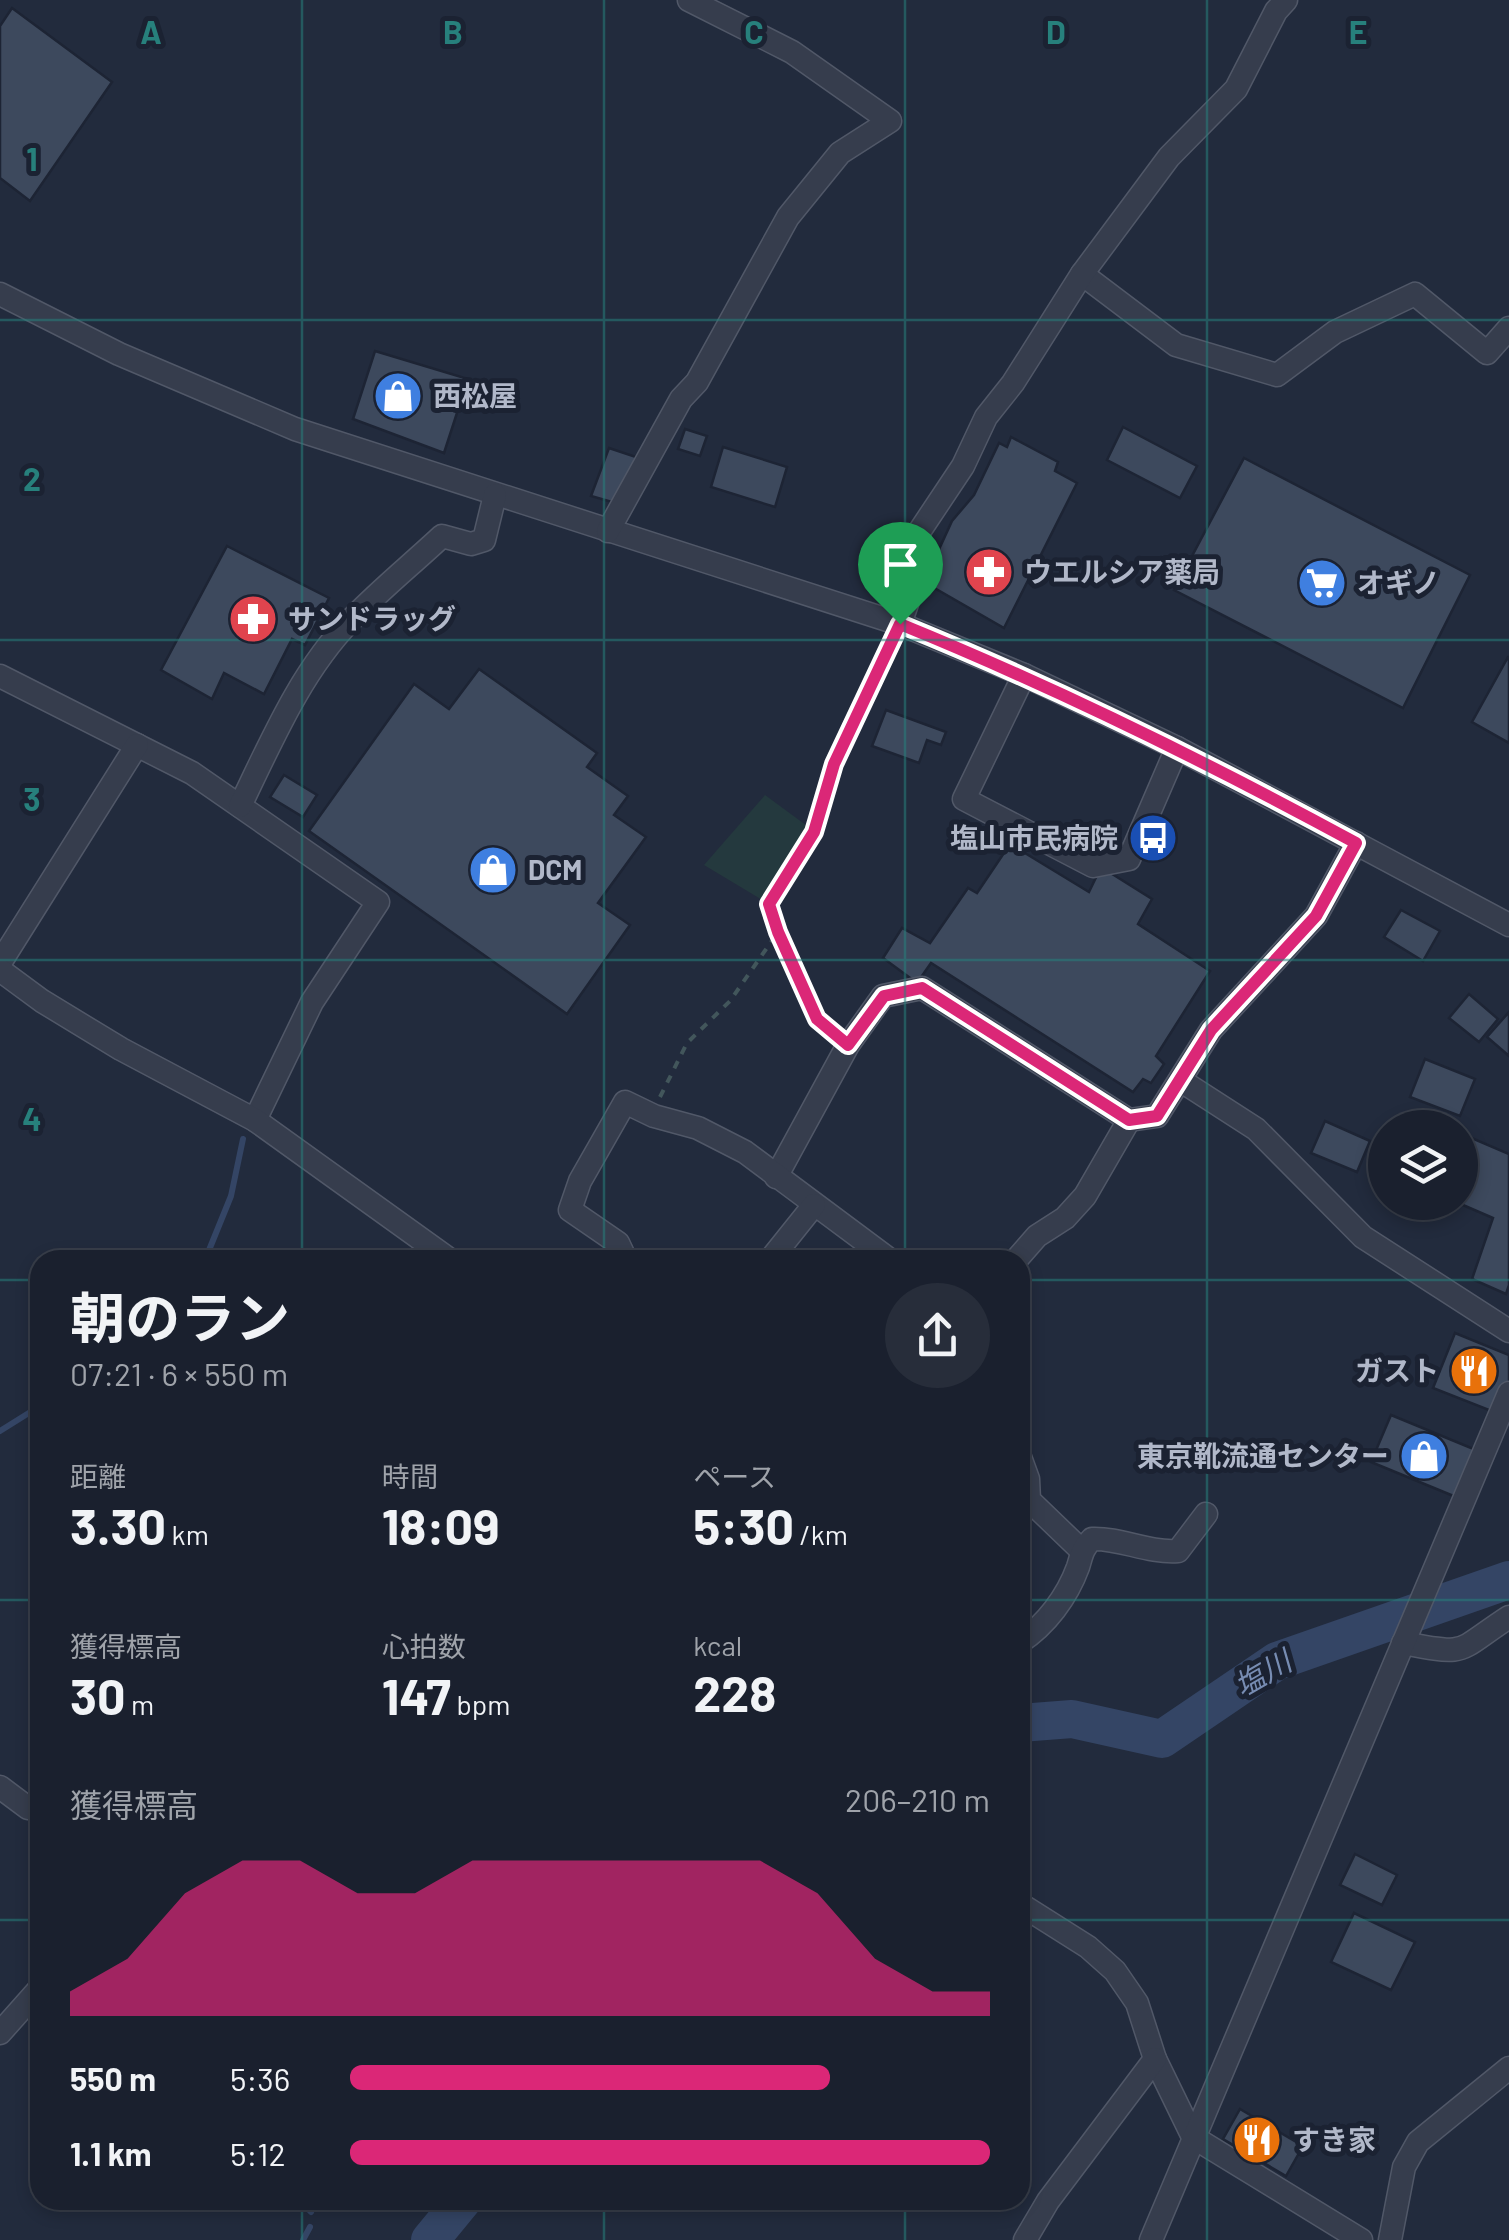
<!DOCTYPE html>
<html lang="ja">
<meta charset="utf-8">
<style>
:root{--surface:#1a202e;--page:#272d3a;--text:#f1f3f6;--muted:#9fa3aa;--line:#383e4a;--accent:#db2777}
body{margin:0;font-family:Barlow,"Noto Sans JP",sans-serif;background:var(--page);color:var(--text);height:100vh;display:flex;flex-direction:column;font-size:38px;white-space:nowrap}
*{box-sizing:border-box;margin:0}
p{font-size:32px;color:var(--muted)}
.icon{flex:none;width:55px;height:55px;fill:none;stroke:currentColor;stroke-width:2;stroke-linecap:round;stroke-linejoin:round}
.map{position:relative;flex:1;overflow:hidden}
.side{position:absolute;left:30px;top:1250px;width:1000px;height:960px;display:flex;flex-direction:column;background:var(--surface);border-radius:30px;box-shadow:0 5px 15px #0003,0 0 0 2px var(--line)}
.side>*{flex:none}
.buttons{position:absolute;left:1368px;top:1110px;display:grid;gap:20px}
.buttons a{display:grid;place-items:center;width:110px;height:110px;border-radius:50%;background:var(--surface);box-shadow:0 5px 15px #0003,0 0 0 2px var(--line);font-size:50px}
.pin{position:absolute;display:grid;place-items:center;width:85px;height:85px;color:#fff;margin:-102px -42px;border-radius:50% 50% 50% 0;rotate:-45deg;box-shadow:0 0 10px #0007}
.pin .icon{rotate:45deg}
.round{display:grid;place-items:center;flex:none;width:105px;height:105px;border-radius:52px;background:var(--page)}
.summary{display:flex;align-items:center;justify-content:space-between;height:170px;padding:0 40px}
h1{font-size:55px;font-weight:700;line-height:75px}
.figures{display:grid;grid-template-columns:repeat(3,1fr);gap:15px;height:170px;padding:10px 40px}
.figures div{display:grid;align-content:center}
.figures b{font-size:50px;font-weight:700}
.figures small{font-size:28px;font-weight:400}
.figures p{font-size:28px}
.chart{height:280px;padding:20px 40px}
.chart p{display:flex;justify-content:space-between}
.chart svg{width:100%;height:180px;margin-top:10px;fill:var(--accent);opacity:.7}
ul{padding:0 40px;list-style:none;font-size:32px}
li{display:grid;grid-template-columns:160px 120px 1fr;align-items:center;height:75px}
li i{height:25px;border-radius:12px;background:var(--accent)}
.map>svg:first-child{display:block}
.green{fill:#24393e}
.lines{fill:none;stroke-linecap:round;stroke-linejoin:round}
.stream{stroke:#344565;stroke-width:6}
.river{stroke:#344565;stroke-width:38}
.building{fill:#3d495d;stroke:#1d2434;stroke-width:2.5}
.minor-casing{stroke:#515868;stroke-width:25}
.path{stroke:#42565b;stroke-width:4;stroke-dasharray:8 8;stroke-linecap:butt}
.minor{stroke:#363d4d;stroke-width:22}
.route-casing{stroke:#fff;stroke-width:20}
.route{stroke:#db2777;stroke-width:12}
.grid{fill:none;stroke:#27807c;stroke-width:2.5;stroke-opacity:0.55}
.labels{text-anchor:middle;stroke-width:10;stroke-linejoin:round;paint-order:stroke}
.poi-label{font-size:28px;font-weight:bold;fill:#b1b8c9;stroke:#1b2232;text-anchor:start}
.water-label{font-size:30px;font-style:italic;fill:#778cb2;stroke:#1b2232}
.grid-label{font-size:32px;text-anchor:middle;font-weight:bold;fill:#27807c;stroke:#1b2232;stroke-width:10;stroke-linejoin:round;paint-order:stroke}
</style>
<div class="map">
<svg width="1509" height="2240" viewBox="0 0 1509 2240">
<rect width="100%" height="100%" fill="#222b3d"/>
<path class="green" d="M765,795L814,831L769,904L704,865Z"/>
<g class="lines">
<g class="stream">
<path d="M205,1260L231,1196L243,1139"/>
<path d="M0,1431L40,1406"/>
<path d="M300,2200L311,2212"/>
<path d="M303,2240L310,2227"/>
</g>
<g class="river">
<path d="M1020,1723L1072,1719L1162,1739L1277,1661L1509,1580"/>
<path d="M430,2240L463,2200"/>
</g>
</g>
<g class="building">
<path d="M12,8L112,82L30,201L0,178V26Z"/>
<path d="M375,351L468,379L444,453L353,419Z"/>
<path d="M1123,427L1197,466L1180,498L1107,460Z"/>
<path d="M685,429L707,436L700,456L678,449Z"/>
<path d="M1011,437L1058,462L1055,471L1077,483L1004,628L924,582L952,521L974,495L999,443L1007,447Z"/>
<path d="M723,447L787,467L775,507L711,487Z"/>
<path d="M609,448L636,457L619,504L591,496Z"/>
<path d="M1244,458L1470,575L1403,708L1174,590Z"/>
<path d="M227,546L329,598L305,645L292,639L264,694L224,673L212,699L161,670Z"/>
<path d="M1508,657H1509V743L1472,722Z"/>
<path d="M479,669L597,753L587,767L628,796L614,815L646,837L598,903L630,925L567,1014L309,831L414,684L449,709Z"/>
<path d="M886,710L946,732L941,745L927,740L919,763L872,746Z"/>
<path d="M284,775L317,795L303,817L270,797Z"/>
<path d="M1010,844L1089,892L1101,867L1152,899L1138,924L1210,971L1156,1056L1164,1064L1151,1083L1143,1079L1133,1092L931,963L917,983L883,958L902,928L930,943L968,888L977,893Z"/>
<path d="M1401,910L1440,931L1423,961L1384,937Z"/>
<path d="M1469,994L1498,1019L1479,1042L1449,1018Z"/>
<path d="M1509,1012V1056L1487,1037Z"/>
<path d="M1425,1059L1475,1079L1460,1116L1410,1097Z"/>
<path d="M1325,1121L1370,1141L1357,1172L1311,1153Z"/>
<path d="M1460,1133L1509,1154V1285L1506,1294L1472,1279L1493,1218L1456,1202H1460Z"/>
<path d="M1455,1333L1509,1355V1388L1499,1414L1433,1388Z"/>
<path d="M1391,1415L1476,1450L1456,1497L1371,1462Z"/>
<path d="M1355,1854L1397,1875L1382,1905L1340,1885Z"/>
<path d="M1354,1913L1415,1942L1391,1990L1331,1962Z"/>
<path d="M1240,2109L1303,2146L1286,2176L1223,2139Z"/>
</g>
<g class="lines">
<g class="minor-casing">
<g id="minor">
<path d="M1082,274L1176,345L1277,375L1335,332L1415,294L1487,353L1509,328"/>
<path d="M0,294L119,354L295,429L900,624L1024,675L1177,748L1509,925"/>
<path d="M608,531L681,399L697,382L788,217L840,153L890,121L792,52L689,0"/>
<path d="M900,624L908,601L911,544L963,466L986,417L1013,383L1082,274L1169,157L1236,89L1276,11L1286,0"/>
<path d="M1024,675L964,799L1093,866L1129,859L1177,748"/>
<path d="M0,676L192,773L378,902L312,1002L255,1120"/>
<path d="M240,806C271,742 301,671 351,620C380,590 412,564 442,536L471,544L484,540L495,495"/>
<path d="M0,963L137,745"/>
<path d="M0,970L42,1001L121,1049L255,1120L450,1260"/>
<path d="M1180,1080L1256,1129L1363,1237L1509,1331"/>
<path d="M776,1177L848,1045L883,996L922,988L1129,1120L1157,1116L1211,1030L1316,916L1356,843"/>
<path d="M626,1260L618,1243L570,1210L580,1181L625,1102L654,1116L698,1128L745,1152L890,1260"/>
<path d="M770,1260L814,1205"/>
<path d="M1016,1260L1037,1236L1065,1218L1085,1196L1129,1120"/>
<path d="M1020,1457L1028,1479L1029,1500L1081,1550"/>
<path d="M1020,1642C1046,1625 1067,1597 1078,1567C1082,1554 1082,1549 1092,1539C1122,1538 1146,1553 1178,1551L1206,1514"/>
<path d="M1403,1643C1470,1656 1455,1652 1509,1617"/>
<path d="M0,1787L28,1808L40,1810"/>
<path d="M1020,1904L1088,1947L1115,1971L1137,2003L1155,2059L1193,2137L1361,2240"/>
<path d="M0,2033L40,1988"/>
<path d="M1025,2240L1048,2201L1155,2059"/>
<path d="M1151,2240L1509,1393"/>
<path d="M1390,2240L1404,2167L1418,2142L1509,2068"/>
</g>
</g>
<g class="path">
<path d="M778,932L817,1019L832,1032"/>
<path d="M660,1097L687,1043L730,1001L778,932L769,904L814,831L834,764L890,645"/>
</g>
<use href="#minor" class="minor"/>
</g>
<g class="lines">
<g class="route-casing">
<path id="route" d="M900,624C1057,688 1207,762 1356,843L1316,916L1211,1030L1157,1116L1129,1120L922,988L884,996L848,1045L817,1019L778,932L769,904L814,832L834,764Z"/>
</g>
<use href="#route" class="route"/>
</g>
<path class="grid" d="M302,0V1260M604,0V1260M905,0V1260M1207,0V2240M0,320H1509M0,640H1509M0,960H1509M0,1280H40M1020,1280H1509M0,1600H40M1020,1600H1509M0,1920H40M1020,1920H1509M302,2200V2240M604,2200V2240M905,2200V2240"/>
<defs>
<g id="shop-disc" transform="scale(2.5)"><circle r="9.5" fill="#3f7fe0" stroke="#1b2232"/><path d="M-5-2.5h2.3a2.7 3.5 0 0 1 5.4 0H5L5.5 6h-11ZM-1.5-2.5h3a1.5 2.3 0 0 0-3 0Z" fill="#fff"/></g>
<g id="pharmacy-disc" transform="scale(2.5)"><circle r="9.5" fill="#e0444e" stroke="#1b2232"/><path d="M-2-6h4v4h4v4h-4v4h-4v-4h-4v-4h4Z" fill="#fff"/></g>
<g id="supermarket-disc" transform="scale(2.5)"><circle r="9.5" fill="#3f7fe0" stroke="#1b2232"/><path d="M-6-5.5h2.5l.6 2H6L4.5 2H-2.5L-4.4-4H-6ZM-1.5 3.2a1.3 1.3 0 1 0 .1 0ZM3 3.2a1.3 1.3 0 1 0 .1 0Z" fill="#fff"/></g>
<g id="bus-disc" transform="scale(2.5)"><circle r="9.5" fill="#1a4fb4" stroke="#1b2232"/><path d="M-5-6H5V4H4V6H2V4H-2V6H-4V4H-5ZM-3.5-4V0h7V-4ZM-3.5 1.2v1.5H-2V1.2ZM2 1.2v1.5H3.5V1.2Z" fill="#fff"/></g>
<g id="restaurant-disc" transform="scale(2.5)"><circle r="9.5" fill="#e8710a" stroke="#1b2232"/><path d="M-5-6h1v4h1v-4h1v4h1v-4h1v5L-1.5 .5V6h-2V.5L-5-1ZM5-6V6H3V1.5H1.5Q1.5-4 5-6Z" fill="#fff"/></g>
</defs>
<g fill-rule="evenodd">
<use href="#shop-disc" x="398" y="396"/>
<use href="#pharmacy-disc" x="989" y="572"/>
<use href="#supermarket-disc" x="1322" y="583"/>
<use href="#pharmacy-disc" x="253" y="619"/>
<use href="#bus-disc" x="1153" y="838"/>
<use href="#shop-disc" x="493" y="870"/>
<use href="#restaurant-disc" x="1474" y="1371"/>
<use href="#shop-disc" x="1424" y="1456"/>
<use href="#restaurant-disc" x="1257" y="2140"/>
</g>
<g class="labels">
<g class="poi-label">
<text x="433" y="406">西松屋</text>
<text x="1024" y="582">ウエルシア薬局</text>
<text x="1357" y="593">オギノ</text>
<text x="288" y="629">サンドラッグ</text>
<text x="1118" y="848" text-anchor="end">塩山市民病院</text>
<text x="528" y="880">DCM</text>
<text x="1439" y="1381" text-anchor="end">ガスト</text>
<text x="1389" y="1466" text-anchor="end">東京靴流通センター</text>
<text x="1292" y="2150">すき家</text>
</g>
<g class="water-label">
<text transform="translate(1263 1674) rotate(-30)" y="10">塩川</text>
</g>
</g>
<g class="grid-label">
<text x="151" y="44">A</text>
<text x="453" y="44">B</text>
<text x="754" y="44">C</text>
<text x="1056" y="44">D</text>
<text x="1358" y="44">E</text>
<text x="32" y="171">1</text>
<text x="32" y="491">2</text>
<text x="32" y="811">3</text>
<text x="32" y="1131">4</text>
</g>
</svg>
<div class="buttons">
<a><svg class="icon" aria-label="layers" viewBox="0 0 24 24"><path d="M12 4l9 5-9 5-9-5zM3 14l9 5 9-5"/></svg></a>
</div>
<div class="pin" style="left:900px;top:624px;background:#1e9e55"><svg class="icon" aria-label="arrive" viewBox="0 0 24 24"><path d="M6 21V4h12l-3 4 3 4H6"/></svg></div>
<section class="side">
<div class="summary"><div><h1>朝のラン</h1><p>07:21 · 6 × 550 m</p></div><a class="round"><svg class="icon" aria-label="share" viewBox="0 0 24 24"><path d="M12 15V3M7 8l5-5 5 5M5 13v7h14v-7"/></svg></a></div>
<div class="figures">
<div><p>距離</p><b>3.30<small> km</small></b></div>
<div><p>時間</p><b>18:09</b></div>
<div><p>ペース</p><b>5:30<small> /km</small></b></div>
</div>
<div class="figures">
<div><p>獲得標高</p><b>30<small> m</small></b></div>
<div><p>心拍数</p><b>147<small> bpm</small></b></div>
<div><p>kcal</p><b>228</b></div>
</div>
<div class="chart"><p><span>獲得標高</span>206–210 m</p>
<svg viewBox="0 0 160 44" preserveAspectRatio="none"><path d="M0 44V38L10 30L20 14L30 6L40 6L50 14L60 14L70 6L80 6L90 6L100 6L110 6L120 6L130 14L140 30L150 38L160 38V44z"/></svg>
</div>
<ul>
<li><b>550 m</b>5:36<i style="width:75%"></i></li>
<li><b>1.1 km</b>5:12<i style="width:100%"></i></li>
</ul>
</section>
</div>
